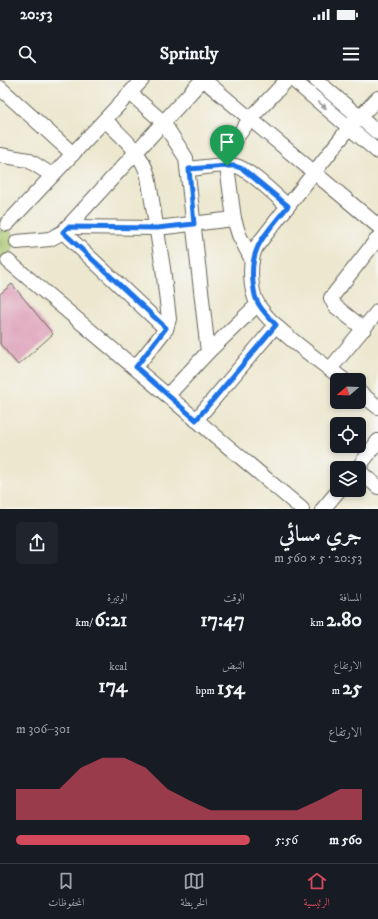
<!DOCTYPE html>
<html lang="ar">
<meta charset="utf-8">
<style>
:root{--surface:#171b24;--page:#20242c;--text:#f1f3f6;--muted:#9ea1a6;--line:#363941;--accent:#d1495b}
body{margin:0;font-family:"IM FELL DW Pica",Amiri,serif;background:var(--page);color:var(--text);direction:rtl;height:100vh;display:flex;flex-direction:column;font-size:15px;white-space:nowrap}
*{box-sizing:border-box;margin:0}
p{font-size:13px;color:var(--muted)}
.icon{flex:none;width:22px;height:22px;fill:none;stroke:currentColor;stroke-width:2;stroke-linecap:round;stroke-linejoin:round}
.map{position:relative;height:429px;overflow:hidden;direction:ltr}
.side{display:flex;flex-direction:column;background:var(--surface);flex:1}
.side>*{flex:none}
.needle{width:26px;rotate:251deg}
.tools{position:absolute;left:330px;top:293px;display:grid;gap:8px}
.tools a{display:grid;place-items:center;width:36px;height:36px;border-radius:6px;background:var(--surface);box-shadow:0 2px 6px #0003;font-size:20px}
.pin{position:absolute;display:grid;place-items:center;width:34px;height:34px;color:#fff;margin:-41px -17px;border-radius:50% 50% 50% 0;rotate:-45deg;box-shadow:0 0 4px #0007}
.pin .icon{rotate:45deg}
.round{display:grid;place-items:center;flex:none;width:42px;height:42px;border-radius:6px;background:var(--page)}
.headline{display:flex;align-items:center;justify-content:space-between;height:68px;padding:0 16px}
h1{font-size:22px;font-weight:700;line-height:30px}
.metrics{display:grid;grid-template-columns:repeat(3,1fr);gap:6px;height:68px;padding:4px 16px}
.metrics div{display:grid;align-content:center}
.metrics b{font-size:20px;font-weight:700}
.metrics small{font-size:11px;font-weight:400}
.metrics p{font-size:11px}
.chart{height:112px;padding:8px 16px}
.chart p{display:flex;justify-content:space-between}
.chart svg{width:100%;height:72px;margin-top:4px;fill:var(--accent);opacity:.7}
ul{padding:0 16px;list-style:none;font-size:13px}
li{display:grid;grid-template-columns:64px 48px 1fr;align-items:center;height:30px}
li i{height:10px;border-radius:5px;background:var(--accent)}
.status{display:flex;justify-content:space-between;align-items:center;height:28px;padding:0 20px;background:var(--surface);direction:ltr}
.status svg{height:11px;fill:currentColor}
header{display:flex;justify-content:space-between;align-items:center;height:52px;padding:0 16px;background:var(--surface);font-size:18px;font-weight:700}
.menu{display:flex;justify-content:space-around;align-items:center;height:56px;border-top:1px solid var(--line);background:var(--surface);font-size:11px;color:var(--muted)}
.menu a{display:grid;justify-items:center;gap:2px}
.menu .on{color:var(--accent)}
.map>svg:first-child{display:block}
.green{fill:#abc86f;stroke:#647246}
.building{fill:#db99b4}
.lines{fill:none;stroke-linecap:round;stroke-linejoin:round}
.minor-casing{stroke:#65635a;stroke-width:16}
.minor{stroke:#fff;stroke-width:14}
.oneway{fill:#999}
.route-casing{stroke:#fff;stroke-width:8}
.route{stroke:#1a73e8;stroke-width:5}
</style>
<div class="status"><b>20:53</b><svg viewBox="0 0 49 12"><path d="M0 12V9h3v3zM5 12V6h3v6zM10 12V3h3v9zM15 12V0h3v12zM26 1h20v11H26zM47 4h2v5h-2z"/></svg></div>
<header><svg class="icon" aria-label="menu" viewBox="0 0 24 24"><path d="M4 6h16M4 12h16M4 18h16"/></svg>Sprintly<svg class="icon" aria-label="search" viewBox="0 0 24 24"><circle cx="10" cy="10" r="6"/><path d="M15 15l6 6"/></svg></header>
<div class="map">
<svg width="378" height="429" viewBox="0 0 378 429">
<rect width="100%" height="100%" fill="#f6f6f2"/>
<filter id="ink" filterUnits="userSpaceOnUse"><feTurbulence type="fractalNoise" baseFrequency=".025" numOctaves="2"/><feDisplacementMap in="SourceGraphic" scale="8" xChannelSelector="R" yChannelSelector="G"/><feConvolveMatrix kernelMatrix="1 2 1 2 8 2 1 2 1" color-interpolation-filters="sRGB"/></filter>
<filter id="wash" filterUnits="userSpaceOnUse"><feTurbulence type="fractalNoise" baseFrequency=".012" numOctaves="4" result="noise"/><feDisplacementMap in="SourceGraphic" scale="16" xChannelSelector="R" yChannelSelector="G"/><feGaussianBlur stdDeviation="0.9" result="paint"/><feColorMatrix in="noise" values="0 0 0 0 0 0 0 0 0 0 0 0 0 0 0 0 0 1.4 0 .05"/><feComposite in="paint" operator="in"/></filter>
<g filter="url(#wash)">
<rect width="100%" height="100%" fill="#ece7ce"/>
<path class="green" d="M0,144C19,151 17,173 0,180Z"/>
<g id="blocks">
<path class="building" d="M12,204L53,254L18,285L0,264V214Z"/>
</g>
</g>
<g filter="url(#ink)">
<use href="#blocks" fill-opacity="0" stroke="#65635a" stroke-width="1"/>
<g class="lines">
<g class="minor-casing">
<g id="minor">
<path d="M204,0L378,146"/>
<path d="M293,0L378,72"/>
<path d="M316,0L378,53"/>
<path d="M0,8L73,74"/>
<path d="M130,13L163,42L186,78L208,272"/>
<path d="M105,40C122,57 141,71 148,96L163,188L169,239L166,249L136,287"/>
<path d="M0,75L28,80L52,95"/>
<path d="M189,89C203,88 222,83 236,86C249,89 277,117 288,126"/>
<path d="M7,144L142,0"/>
<path d="M67,147L157,148L234,139"/>
<path d="M63,152L166,249"/>
<path d="M17,162L50,159L63,152L202,0"/>
<path d="M252,180L239,155L234,139L227,86V70L251,38L287,0"/>
<path d="M8,181L302,429"/>
<path d="M364,249L335,226L331,218L378,158"/>
<path d="M330,289L378,231"/>
<path d="M344,300C321,282 270,247 257,223C250,209 249,183 255,169C258,164 262,159 266,154L349,48L378,18"/>
<path d="M359,312L378,327"/>
<path d="M168,315L208,272L258,224"/>
<path d="M196,340L276,245"/>
<path d="M358,388L378,361"/>
<path d="M359,391L378,407"/>
<path d="M323,429L339,410"/>
</g>
</g>
<use href="#minor" class="minor"/>
</g>
<defs><path id="oneway-solid" d="M-6-.8H1V-3.2L6.5 0L1 3.2V.8H-6Z"/></defs>
<use class="oneway" href="#oneway-solid" transform="translate(322 25) rotate(40)"/>
</g>
<g class="lines" filter="url(#ink)">
<g class="route-casing">
<path id="route" d="M227,86H235L243,89L288,126C267,153 249,166 253,202C254,209 254,217 258,223C262,231 270,238 276,245L196,340L136,287L166,248L63,152L68,147L157,148L194,144L189,89Z"/>
</g>
<use href="#route" class="route"/>
</g>
</svg>
<div class="tools">
<a><svg class="needle" viewBox="-14 -14 28 28"><path d="M0-13l5 13h-10z" fill="#e53935"/><path d="M0 13l5-13h-10z" fill="#9ea1a6"/></svg></a>
<a><svg class="icon" aria-label="locate" viewBox="0 0 24 24"><circle cx="12" cy="12" r="6"/><path d="M12 2v4M12 18v4M2 12h4M18 12h4"/></svg></a>
<a><svg class="icon" aria-label="layers" viewBox="0 0 24 24"><path d="M12 4l9 5-9 5-9-5zM3 14l9 5 9-5"/></svg></a>
</div>
<div class="pin" style="left:227px;top:86px;background:#1e9e55"><svg class="icon" aria-label="arrive" viewBox="0 0 24 24"><path d="M6 21V4h12l-3 4 3 4H6"/></svg></div>
</div>
<section class="side">
<div class="headline"><div><h1>جري مسائي</h1><p>20:53 · 5 × 560 m</p></div><a class="round"><svg class="icon" aria-label="share" viewBox="0 0 24 24"><path d="M12 15V3M7 8l5-5 5 5M5 13v7h14v-7"/></svg></a></div>
<div class="metrics">
<div><p>المسافة</p><b>2.80<small> km</small></b></div>
<div><p>الوقت</p><b>17:47</b></div>
<div><p>الوتيرة</p><b>6:21<small> /km</small></b></div>
</div>
<div class="metrics">
<div><p>الارتفاع</p><b>25<small> m</small></b></div>
<div><p>النبض</p><b>154<small> bpm</small></b></div>
<div><p>kcal</p><b>174</b></div>
</div>
<div class="chart"><p><span>الارتفاع</span>301–306 m</p>
<svg viewBox="0 0 160 44" preserveAspectRatio="none"><path d="M0 44V25L10 25L20 25L30 12L40 6L50 6L60 12L70 25L80 32L90 38L100 38L110 38L120 38L130 38L140 32L150 25L160 25V44z"/></svg>
</div>
<ul>
<li><b>560 m</b>5:56<i style="width:100%"></i></li>
</ul>
</section>
<nav class="menu">
<a class="on"><svg class="icon" aria-label="home" viewBox="0 0 24 24"><path d="M3 11l9-7 9 7M6 9v11h12V9"/></svg>الرئيسية</a>
<a><svg class="icon" aria-label="map" viewBox="0 0 24 24"><path d="M3 6l6-2 6 2 6-2v14l-6 2-6-2-6 2zM9 4v14M15 6v14"/></svg>الخريطة</a>
<a><svg class="icon" aria-label="saved" viewBox="0 0 24 24"><path d="M7 4h10v16l-5-4-5 4z"/></svg>المحفوظات</a>
</nav>
